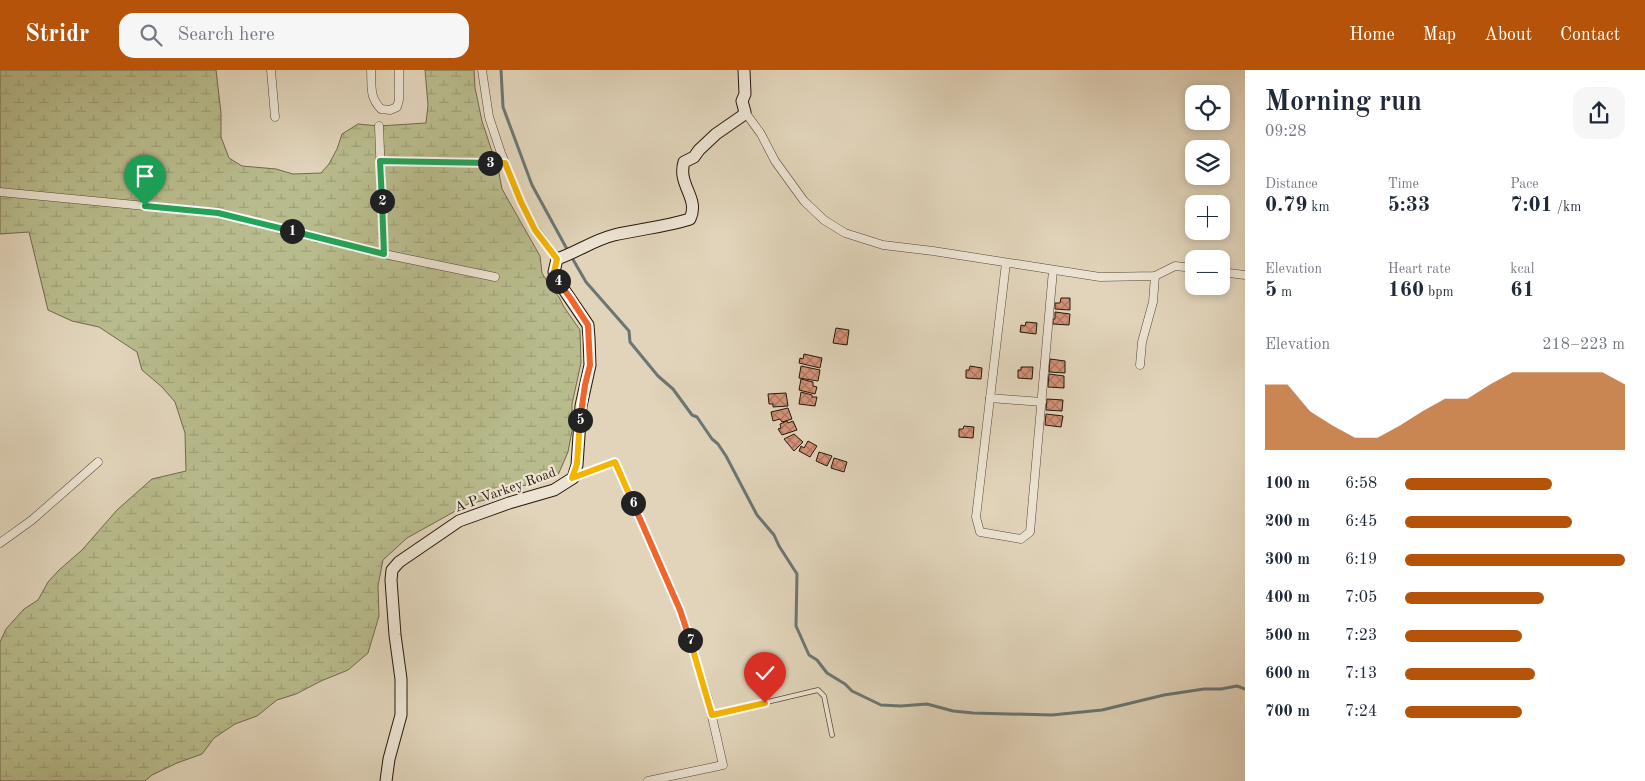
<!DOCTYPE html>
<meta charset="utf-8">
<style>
:root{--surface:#fff;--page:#f6f6f7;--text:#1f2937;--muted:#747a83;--accent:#b45309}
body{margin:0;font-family:"Old Standard TT",serif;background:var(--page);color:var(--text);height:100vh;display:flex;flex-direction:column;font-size:19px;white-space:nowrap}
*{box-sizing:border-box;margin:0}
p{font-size:16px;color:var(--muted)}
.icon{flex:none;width:28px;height:28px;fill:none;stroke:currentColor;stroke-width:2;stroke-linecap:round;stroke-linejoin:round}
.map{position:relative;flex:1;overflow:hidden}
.details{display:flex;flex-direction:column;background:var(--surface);width:400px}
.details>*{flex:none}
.controls{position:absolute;left:1185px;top:15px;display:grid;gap:10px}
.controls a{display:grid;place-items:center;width:45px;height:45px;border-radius:10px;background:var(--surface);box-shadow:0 2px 8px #0003;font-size:25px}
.pin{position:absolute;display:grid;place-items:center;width:42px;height:42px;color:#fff;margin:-51px -21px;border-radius:50% 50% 50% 0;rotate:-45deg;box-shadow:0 0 5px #0007}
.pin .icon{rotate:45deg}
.km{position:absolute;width:25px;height:25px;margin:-12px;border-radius:50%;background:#222;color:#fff;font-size:14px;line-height:25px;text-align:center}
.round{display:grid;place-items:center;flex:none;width:52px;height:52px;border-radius:15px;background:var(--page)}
.headline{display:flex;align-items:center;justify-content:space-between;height:85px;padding:0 20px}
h1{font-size:28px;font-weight:700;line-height:38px}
.stats{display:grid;grid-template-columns:repeat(3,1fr);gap:8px;height:85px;padding:5px 20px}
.stats div{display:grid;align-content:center}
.stats b{font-size:21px;font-weight:700}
.stats small{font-size:14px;font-weight:400}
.stats p{font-size:14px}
.chart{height:140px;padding:10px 20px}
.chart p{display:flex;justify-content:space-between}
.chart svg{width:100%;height:90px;margin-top:5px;fill:var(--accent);opacity:.7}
ul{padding:0 20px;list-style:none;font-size:16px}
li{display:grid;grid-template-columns:80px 60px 1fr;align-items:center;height:38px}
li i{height:12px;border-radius:6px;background:var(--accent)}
header{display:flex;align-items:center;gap:30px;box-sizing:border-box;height:70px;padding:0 25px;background:var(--accent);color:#fff}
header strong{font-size:24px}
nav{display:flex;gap:28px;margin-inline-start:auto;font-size:18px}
.search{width:350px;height:45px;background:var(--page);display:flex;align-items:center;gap:12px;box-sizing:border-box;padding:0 18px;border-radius:15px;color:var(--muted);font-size:19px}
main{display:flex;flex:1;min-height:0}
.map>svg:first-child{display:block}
.wetland{fill:url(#wetland-marsh);stroke:#70694b}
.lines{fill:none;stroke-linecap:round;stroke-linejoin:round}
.stream{stroke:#6b7673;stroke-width:3}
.building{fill:url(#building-cross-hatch);stroke:#27170a}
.lane-casing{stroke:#564636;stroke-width:5.5}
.street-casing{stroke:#564636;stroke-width:9}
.secondary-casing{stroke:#27170a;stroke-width:13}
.lane{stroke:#ece3d2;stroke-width:4}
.street{stroke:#ece3d2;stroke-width:8}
.secondary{stroke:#ece3d2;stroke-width:11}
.split-1-casing{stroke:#fff;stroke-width:10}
.split-2-casing{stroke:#fff;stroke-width:10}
.split-3-casing{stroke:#fff;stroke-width:10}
.split-4-casing{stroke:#fff;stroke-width:10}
.split-5-casing{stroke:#fff;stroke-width:10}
.split-6-casing{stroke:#fff;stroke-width:10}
.split-7-casing{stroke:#fff;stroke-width:10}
.split-8-casing{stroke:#fff;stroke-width:10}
.split-1{stroke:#22a559;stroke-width:6}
.split-2{stroke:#22a559;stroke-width:6}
.split-3{stroke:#22a559;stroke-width:6}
.split-4{stroke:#f5b400;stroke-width:6}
.split-5{stroke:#f0652b;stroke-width:6}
.split-6{stroke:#f5b400;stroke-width:6}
.split-7{stroke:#f0652b;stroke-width:6}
.split-8{stroke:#f5b400;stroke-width:6}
.labels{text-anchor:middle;stroke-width:4.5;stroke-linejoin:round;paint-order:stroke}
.street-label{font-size:14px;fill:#27170a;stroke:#ece3d2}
</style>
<header>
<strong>Stridr</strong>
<div class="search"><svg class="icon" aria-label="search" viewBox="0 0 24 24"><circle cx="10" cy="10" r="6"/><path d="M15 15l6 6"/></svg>Search here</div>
<nav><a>Home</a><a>Map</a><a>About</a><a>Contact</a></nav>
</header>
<main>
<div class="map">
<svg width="1245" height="711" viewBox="0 0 1245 711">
<defs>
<pattern id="wetland-marsh" width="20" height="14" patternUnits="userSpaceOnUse" patternTransform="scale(1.25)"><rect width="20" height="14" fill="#b8bb8c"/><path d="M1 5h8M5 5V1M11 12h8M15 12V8" fill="none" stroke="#9ea077"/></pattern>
<pattern id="building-cross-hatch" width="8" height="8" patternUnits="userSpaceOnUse" patternTransform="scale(1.25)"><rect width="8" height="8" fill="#d49278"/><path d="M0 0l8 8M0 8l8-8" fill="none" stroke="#ac7661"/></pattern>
</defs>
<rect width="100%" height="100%" fill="#e1d4ba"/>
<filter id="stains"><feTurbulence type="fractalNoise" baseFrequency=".004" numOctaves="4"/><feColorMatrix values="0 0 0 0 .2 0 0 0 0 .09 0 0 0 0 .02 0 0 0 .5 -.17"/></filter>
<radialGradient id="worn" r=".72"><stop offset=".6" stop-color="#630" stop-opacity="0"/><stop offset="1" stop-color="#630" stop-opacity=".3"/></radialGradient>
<path class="wetland" d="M0,0H216L221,43V67L229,88L242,96L276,99L293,104L321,103L329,94L337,79L342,64L358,54L379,56L426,53L428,35L425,0H474L475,18L482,51L499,103L502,119L540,186L542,203L550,216L559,227L564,237L580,260L581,293L572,334V361L568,382L558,405L535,413L513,418L489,429L468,434L407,468L383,490L378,516L379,546L368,583L348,600L321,611L296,624L277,630L257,646L235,654L214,668L202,684L177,693L152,705L145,711H0V572L6,559L24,539L38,530L48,512L59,500L82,480L117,440L152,409L186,401L185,363L175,332L162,317L142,300L137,282L99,257L72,251L48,240L29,162L0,164Z"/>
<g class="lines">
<g class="stream">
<path d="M501,0L503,37L532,115L568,181"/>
<path d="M571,186L586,212L629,261L630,272L658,306L673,319L692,345L697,347L712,369L718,374L726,386L757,445L774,465L779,476L797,504L796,556L809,585L817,590L827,603L845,614L852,621L881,635L901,636L927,634L953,641L973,643L1052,645L1102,640L1164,625L1204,619H1221L1237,616L1245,619"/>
</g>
</g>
<g class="building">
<path d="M1061,228H1070V240L1055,239V233H1060Z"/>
<path d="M1055,242L1070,244L1069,255L1053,254V249H1055Z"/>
<path d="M1026,252L1037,253L1036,264L1020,262L1021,255L1025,256Z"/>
<path d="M836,258L849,260L847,275L833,273Z"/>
<path d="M804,284L822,288L820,298L799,293L800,288L803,289Z"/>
<path d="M1050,289L1065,291V303L1049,302Z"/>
<path d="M801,296L820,300L818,311L799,308Z"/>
<path d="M970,296L982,298L981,309L966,308V300H969Z"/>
<path d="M1021,297H1033L1032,309L1018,308V300H1021Z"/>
<path d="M1049,304L1064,306V318L1048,317Z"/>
<path d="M801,309L813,312V316L817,317L815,324L799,320Z"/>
<path d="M801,322L812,325V327H817L815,336L799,334Z"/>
<path d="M786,323L788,336L773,337V334H769L768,324Z"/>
<path d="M1047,329L1063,330L1062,341L1046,340Z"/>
<path d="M788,338L792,349L782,352L780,349L773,351L771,342Z"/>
<path d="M1046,344L1063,346L1061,357L1045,355Z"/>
<path d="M787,351L788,353L793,351L797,360L782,365L778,359L781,358L780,354Z"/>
<path d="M964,356L974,357L973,368L959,367V359H963Z"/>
<path d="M794,364L803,372L794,381L784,369Z"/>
<path d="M808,371L817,376L810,387L799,381L801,376L804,378Z"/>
<path d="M819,382L832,386L827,396L816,391Z"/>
<path d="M834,388L847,392L844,402L831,398Z"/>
</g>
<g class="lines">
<g class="lane-casing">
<path id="lane" d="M712,645L818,620L824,626L832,665"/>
</g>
<g class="street-casing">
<g id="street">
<path d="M271,0L275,47"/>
<path d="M371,0C372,16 369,27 381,39L390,40L397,37L399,30V0"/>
<path d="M482,0L489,47L501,83L521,132L535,159L557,189"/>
<path d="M745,42L761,64L775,91L804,131L824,150L845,163L883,175L933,181L1100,207L1155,206L1175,196L1194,198"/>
<path d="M379,56L384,184"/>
<path d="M380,91L505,93"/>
<path d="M0,122L218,143L384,184L495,207"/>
<path d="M1006,193L976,447L980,462L1021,469L1030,462L1053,200"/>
<path d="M1221,202L1245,205"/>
<path d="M1140,295L1142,272L1153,232L1155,206"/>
<path d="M990,328L1042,332"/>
<path d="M573,408L615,392L680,540L708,629L723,695L648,711"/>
<path d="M0,473L32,450L98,392"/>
</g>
</g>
<g class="secondary-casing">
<path id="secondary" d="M386,711L389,689L401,645V609L395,565L391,510L392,500L399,492L459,451L509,433L554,420L573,408L577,395L581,336L590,295L589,268L588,255L556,208L554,202L557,189C577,182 594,170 614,165C640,159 665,157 690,149C700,128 677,115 684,92L694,87L699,80L716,64L742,46L745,42L742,31L745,24L744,0"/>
</g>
<use href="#lane" class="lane"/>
<use href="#street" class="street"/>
<use href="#secondary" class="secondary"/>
</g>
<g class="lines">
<g class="split-1-casing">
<path id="split-1" d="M145,136L218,143L292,161"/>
</g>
<g class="split-2-casing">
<path id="split-2" d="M292,161L384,184L382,131"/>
</g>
<g class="split-3-casing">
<path id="split-3" d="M382,131L380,91L490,93"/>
</g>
<g class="split-4-casing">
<path id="split-4" d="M490,93H505L521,132L535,160L557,189L554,202L558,211"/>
</g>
<g class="split-5-casing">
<path id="split-5" d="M558,211L571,229L588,255L590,295L585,315L580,350"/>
</g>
<g class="split-6-casing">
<path id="split-6" d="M580,350L577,394L572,408L615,392L633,433"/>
</g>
<g class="split-7-casing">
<path id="split-7" d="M633,433L680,540L690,570"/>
</g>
<g class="split-8-casing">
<path id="split-8" d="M690,570L712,645L765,633"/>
</g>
<use href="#split-1" class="split-1"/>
<use href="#split-2" class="split-2"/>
<use href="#split-3" class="split-3"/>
<use href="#split-4" class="split-4"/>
<use href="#split-5" class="split-5"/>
<use href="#split-6" class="split-6"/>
<use href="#split-7" class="split-7"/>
<use href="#split-8" class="split-8"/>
</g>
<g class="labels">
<g class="street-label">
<text transform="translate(505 419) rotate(-20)" y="5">A P Varkey Road</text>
</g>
</g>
<rect width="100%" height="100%" filter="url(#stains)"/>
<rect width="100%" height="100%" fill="url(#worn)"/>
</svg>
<div class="controls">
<a><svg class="icon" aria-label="locate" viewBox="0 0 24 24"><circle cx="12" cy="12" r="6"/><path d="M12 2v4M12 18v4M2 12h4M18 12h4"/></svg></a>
<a><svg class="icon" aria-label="layers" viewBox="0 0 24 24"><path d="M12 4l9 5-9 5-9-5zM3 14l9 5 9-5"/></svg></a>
<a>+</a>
<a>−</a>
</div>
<div class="pin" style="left:145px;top:136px;background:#1e9e55"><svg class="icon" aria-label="arrive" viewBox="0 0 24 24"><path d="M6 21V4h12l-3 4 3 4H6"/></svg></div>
<div class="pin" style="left:765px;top:633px;background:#d93025"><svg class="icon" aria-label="check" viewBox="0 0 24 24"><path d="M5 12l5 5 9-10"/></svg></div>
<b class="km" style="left:292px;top:161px">1</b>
<b class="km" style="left:382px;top:131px">2</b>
<b class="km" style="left:490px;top:93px">3</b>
<b class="km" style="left:558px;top:211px">4</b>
<b class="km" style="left:580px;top:350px">5</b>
<b class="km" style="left:633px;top:433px">6</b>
<b class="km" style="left:690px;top:570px">7</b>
</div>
<section class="details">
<div class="headline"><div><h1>Morning run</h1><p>09:28</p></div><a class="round"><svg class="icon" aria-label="share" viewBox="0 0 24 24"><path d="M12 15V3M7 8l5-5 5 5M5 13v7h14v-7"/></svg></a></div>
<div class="stats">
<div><p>Distance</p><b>0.79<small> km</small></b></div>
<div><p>Time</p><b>5:33</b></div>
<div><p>Pace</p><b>7:01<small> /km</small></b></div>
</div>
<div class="stats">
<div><p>Elevation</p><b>5<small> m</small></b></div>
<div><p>Heart rate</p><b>160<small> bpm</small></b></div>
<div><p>kcal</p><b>61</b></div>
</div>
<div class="chart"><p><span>Elevation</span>218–223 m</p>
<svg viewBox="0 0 160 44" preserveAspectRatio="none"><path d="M0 44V12L10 12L20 25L30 32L40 38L50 38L60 32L70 25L80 19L90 19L100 12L110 6L120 6L130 6L140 6L150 6L160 12V44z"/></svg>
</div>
<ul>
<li><b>100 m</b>6:58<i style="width:67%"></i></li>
<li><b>200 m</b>6:45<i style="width:76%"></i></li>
<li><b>300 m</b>6:19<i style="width:100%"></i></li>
<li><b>400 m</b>7:05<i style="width:63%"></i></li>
<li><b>500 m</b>7:23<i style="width:53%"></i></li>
<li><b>600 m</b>7:13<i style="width:59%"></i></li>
<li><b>700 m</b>7:24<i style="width:53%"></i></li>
</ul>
</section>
</main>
